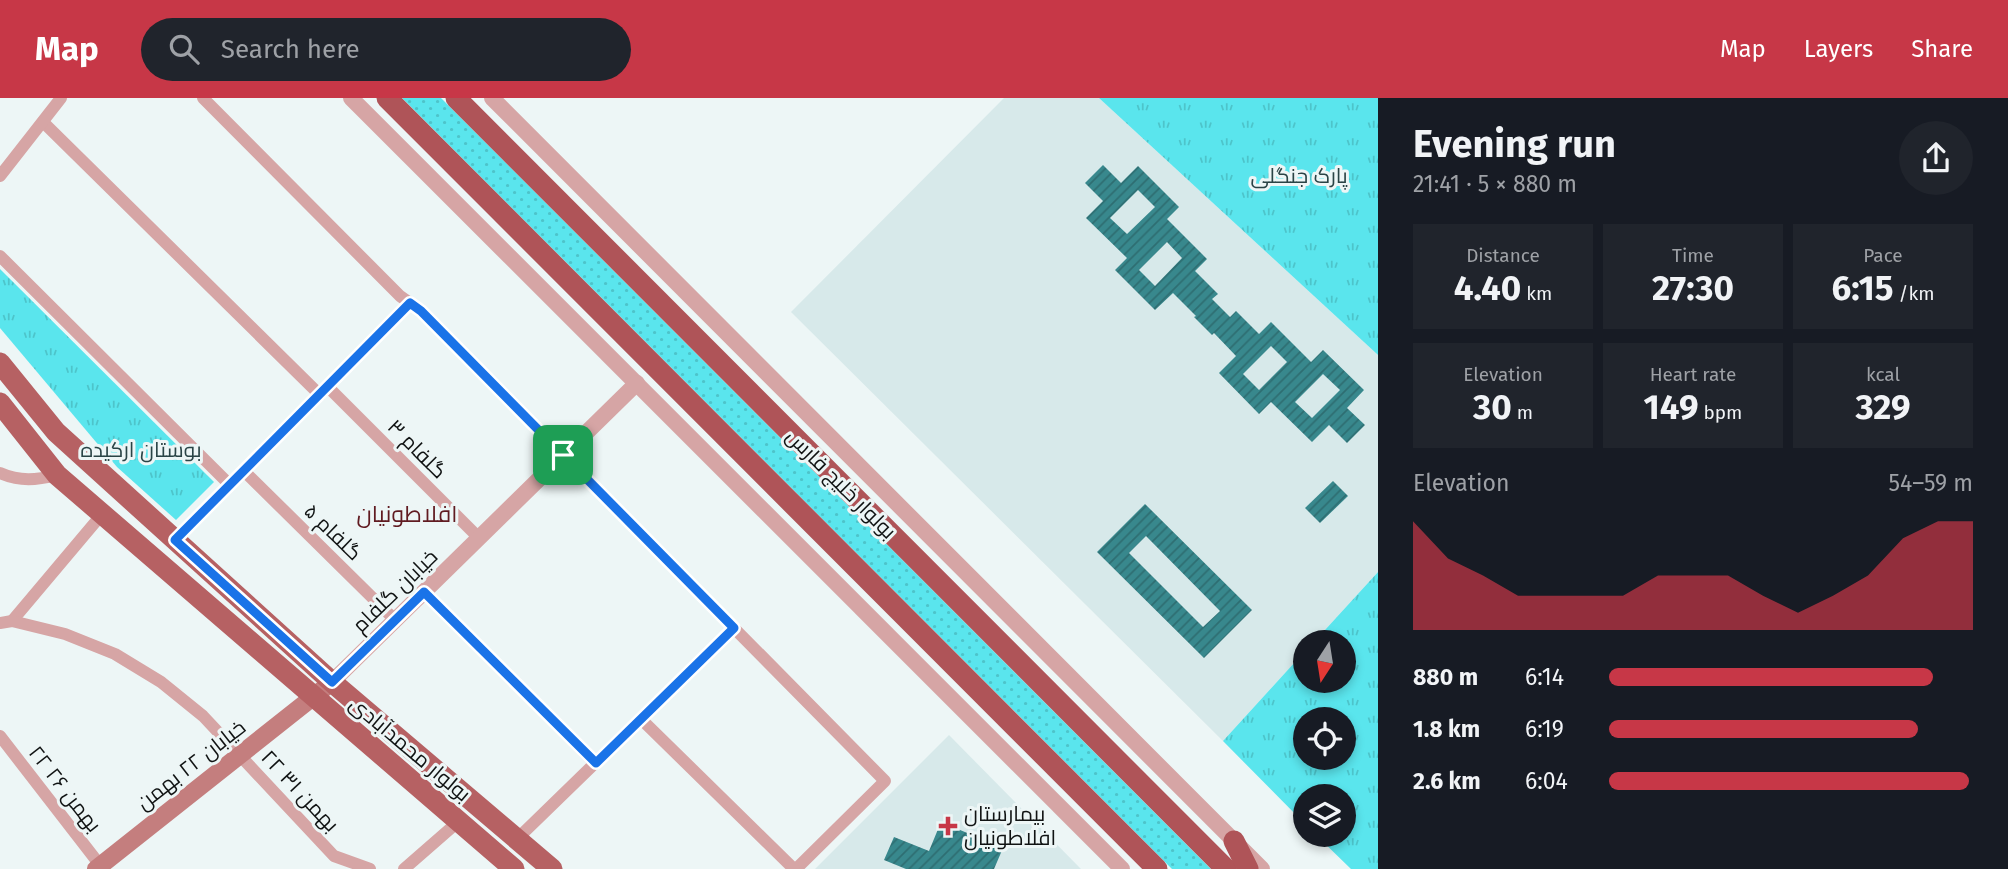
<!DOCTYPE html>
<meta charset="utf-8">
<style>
:root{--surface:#171b24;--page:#20242c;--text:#f1f3f6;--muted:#9ea1a6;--accent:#c73747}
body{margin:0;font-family:"Fira Sans",Cairo,sans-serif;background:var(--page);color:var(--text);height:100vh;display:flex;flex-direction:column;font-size:26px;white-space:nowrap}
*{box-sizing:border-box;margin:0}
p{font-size:23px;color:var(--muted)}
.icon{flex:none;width:38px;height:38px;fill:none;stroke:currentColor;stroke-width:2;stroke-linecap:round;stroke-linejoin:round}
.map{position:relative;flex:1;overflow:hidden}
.panel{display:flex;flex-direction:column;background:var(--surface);width:630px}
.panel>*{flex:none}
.needle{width:46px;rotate:192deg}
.buttons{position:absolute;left:1293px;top:532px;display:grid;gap:14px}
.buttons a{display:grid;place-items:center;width:63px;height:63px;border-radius:50%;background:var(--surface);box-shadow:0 4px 10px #0003;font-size:35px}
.pin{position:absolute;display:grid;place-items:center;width:60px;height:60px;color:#fff;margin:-30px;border-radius:14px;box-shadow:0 4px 10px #0006}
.round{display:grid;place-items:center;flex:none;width:74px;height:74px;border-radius:37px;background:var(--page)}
.summary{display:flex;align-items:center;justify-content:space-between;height:119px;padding:0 35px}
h1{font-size:38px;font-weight:700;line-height:52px}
.figures{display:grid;grid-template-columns:repeat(3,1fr);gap:10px;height:119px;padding:7px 35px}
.figures div{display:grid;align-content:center;border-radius:0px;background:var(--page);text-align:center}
.figures b{font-size:35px;font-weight:700}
.figures small{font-size:19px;font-weight:400}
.figures p{font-size:19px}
.chart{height:196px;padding:14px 35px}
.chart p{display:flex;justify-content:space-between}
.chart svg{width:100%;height:126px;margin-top:7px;fill:var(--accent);opacity:.7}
ul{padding:0 35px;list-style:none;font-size:23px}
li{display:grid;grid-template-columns:112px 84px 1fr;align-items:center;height:52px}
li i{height:18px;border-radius:9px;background:var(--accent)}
header{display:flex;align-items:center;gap:42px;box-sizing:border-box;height:98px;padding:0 35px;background:var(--accent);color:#fff}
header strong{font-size:33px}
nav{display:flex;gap:38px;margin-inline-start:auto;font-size:24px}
.search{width:490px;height:63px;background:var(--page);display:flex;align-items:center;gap:18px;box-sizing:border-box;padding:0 24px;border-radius:38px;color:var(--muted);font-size:26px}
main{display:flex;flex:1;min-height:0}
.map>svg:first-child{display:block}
.built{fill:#d7e9ea}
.grass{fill:url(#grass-dots)}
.park{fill:url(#park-tufts);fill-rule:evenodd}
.building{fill:url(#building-hatch);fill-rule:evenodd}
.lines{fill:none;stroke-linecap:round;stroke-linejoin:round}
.minor{stroke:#d6a5a5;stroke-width:12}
.tertiary{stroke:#d6a5a5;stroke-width:16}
.secondary{stroke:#c47e7e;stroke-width:18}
.primary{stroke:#b66163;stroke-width:21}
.trunk{stroke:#af5458;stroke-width:21}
.route-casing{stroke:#fff;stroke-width:14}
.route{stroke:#1a73e8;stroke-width:9}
.poi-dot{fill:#c73747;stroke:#edf6f6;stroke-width:2.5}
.labels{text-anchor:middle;stroke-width:6;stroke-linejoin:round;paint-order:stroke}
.park-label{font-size:21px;fill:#2a4446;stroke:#edf6f6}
.street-label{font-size:21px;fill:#101313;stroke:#edf6f6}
.poi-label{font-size:21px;fill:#101313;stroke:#edf6f6;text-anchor:start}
.neighbourhood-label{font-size:23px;fill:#601b21;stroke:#edf6f6}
</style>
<header>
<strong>Map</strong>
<div class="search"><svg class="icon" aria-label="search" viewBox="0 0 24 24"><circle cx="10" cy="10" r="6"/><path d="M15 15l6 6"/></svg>Search here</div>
<nav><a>Map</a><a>Layers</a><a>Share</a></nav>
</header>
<main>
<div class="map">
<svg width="1378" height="771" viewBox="0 0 1378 771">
<defs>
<pattern id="grass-dots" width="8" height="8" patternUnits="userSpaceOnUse" patternTransform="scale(1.75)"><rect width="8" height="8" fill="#5ae5ed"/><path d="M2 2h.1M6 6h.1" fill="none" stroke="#4dc4ca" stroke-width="1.8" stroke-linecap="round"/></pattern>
<pattern id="park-tufts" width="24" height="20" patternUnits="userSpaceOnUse" patternTransform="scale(1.75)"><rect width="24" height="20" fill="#5ae5ed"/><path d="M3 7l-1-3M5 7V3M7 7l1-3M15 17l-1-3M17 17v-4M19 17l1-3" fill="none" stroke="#4dc4ca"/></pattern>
<pattern id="building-hatch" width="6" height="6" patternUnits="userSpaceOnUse" patternTransform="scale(1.75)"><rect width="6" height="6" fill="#38888d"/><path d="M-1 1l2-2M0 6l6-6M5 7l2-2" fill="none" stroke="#2e6e72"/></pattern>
</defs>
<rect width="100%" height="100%" fill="#edf6f6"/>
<g class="built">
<path d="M1004,0H1099L1378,257V474L1314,544H1306L1305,553L1223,643L791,214Z"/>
<path d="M949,637L1081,771H815Z"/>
</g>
<path class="grass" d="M402,0H441L1211,771H1172Z"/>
<g class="park">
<path d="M1099,0H1378V257Z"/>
<path d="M0,171L214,384L176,422L117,369L0,230Z"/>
<path d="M1378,474V771H1351L1316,737H1344V698H1306L1305,726L1223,643L1305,553L1306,583H1344V544H1314ZM1344,621V660H1306V621Z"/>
</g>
<g class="building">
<path d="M1103,67L1121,85L1138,68L1179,109L1167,121L1207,161L1195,173L1218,196L1212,201L1230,219L1236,213L1259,236L1271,224L1311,264L1323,252L1364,292L1347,310L1365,327L1347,345L1329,327L1312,344L1271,304L1259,316L1219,275L1236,258L1214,235L1212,237L1194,219L1196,218L1173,195L1155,212L1115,172L1127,160L1086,120L1103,103L1085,85ZM1138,92L1155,109L1127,136L1110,120ZM1167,144L1182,160L1155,188L1139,172ZM1271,248L1287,264L1259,292L1243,276ZM1323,276L1340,292L1312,320L1295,304Z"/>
<path d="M1333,383L1348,398L1320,425L1305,410Z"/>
<path d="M1145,406L1252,512L1204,560L1097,454ZM1146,438L1220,513L1203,529L1129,455Z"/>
<path d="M941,724L1003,750L994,771H906L884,762L894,739L929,753Z"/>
</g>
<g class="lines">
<g class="minor">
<path d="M203,0L400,198L421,213L885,683L796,771"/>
<path d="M43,24L320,297"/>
<path d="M0,78L61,0"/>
<path d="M0,158L230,387"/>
<path d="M328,289L479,440"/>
<path d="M244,373L395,522"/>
<path d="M0,375C20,384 37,382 57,377"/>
<path d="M175,442L410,205"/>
<path d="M424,494L595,665"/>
<path d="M12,523L103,415"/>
<path d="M0,525L12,523L65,536L115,556L161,584L203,618L334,758L370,771"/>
<path d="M641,621L794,771"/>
<path d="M0,638L103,771"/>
<path d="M517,741L734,530"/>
<path d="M404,771L459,723"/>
</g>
<g class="tertiary">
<path d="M351,0L1122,771"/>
<path d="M492,0L1262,771"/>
<path d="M332,584L637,285"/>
</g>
<path class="secondary" d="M96,771L332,584"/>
<g class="primary">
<path d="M0,265L56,334L332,584L552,771"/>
<path d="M0,305L57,377L514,771"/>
</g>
<g class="trunk">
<path d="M387,0L1157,771"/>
<path d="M456,0L1226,771"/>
<path d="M1234,743L1248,771"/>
</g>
</g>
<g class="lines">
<g class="route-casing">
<path id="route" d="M410,205L421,213L734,530L596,665L424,494L332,584L175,442Z"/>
</g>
<use href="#route" class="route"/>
</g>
<path class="poi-dot" d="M944.5 717.5h7v7h7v7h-7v7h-7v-7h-7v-7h7z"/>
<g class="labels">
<g class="park-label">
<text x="1299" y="85">پارک جنگلی</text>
<text x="141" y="359">بوستان ارکیده</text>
</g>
<g class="street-label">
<text transform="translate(417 351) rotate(45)" y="7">گلفام ۳</text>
<text transform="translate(841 386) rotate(45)" y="7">بولوار خلیج فارس</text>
<text transform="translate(333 434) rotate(44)" y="7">گلفام ۵</text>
<text transform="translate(395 493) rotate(-44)" y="7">خیابان گلفام</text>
<text transform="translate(410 651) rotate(40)" y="7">بولوار محمدآبادی</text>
<text transform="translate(191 667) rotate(-38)" y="7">خیابان ۲۲ بهمن</text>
<text transform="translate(65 691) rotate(52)" y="7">۲۲ بهمن ۲۶</text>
<text transform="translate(300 693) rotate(47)" y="7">۲۲ بهمن ۳۱</text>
</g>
<g class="poi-label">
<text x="964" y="723">بیمارستان<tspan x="964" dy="24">افلاطونیان</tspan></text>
</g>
<g class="neighbourhood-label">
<text x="407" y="424">افلاطونیان</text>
</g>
</g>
</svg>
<div class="buttons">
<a><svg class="needle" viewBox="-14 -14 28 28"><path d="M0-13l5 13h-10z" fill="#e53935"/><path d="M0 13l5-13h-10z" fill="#9ea1a6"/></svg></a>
<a><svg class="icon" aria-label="locate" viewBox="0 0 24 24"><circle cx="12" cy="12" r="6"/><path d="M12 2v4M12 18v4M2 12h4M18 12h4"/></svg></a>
<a><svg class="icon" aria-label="layers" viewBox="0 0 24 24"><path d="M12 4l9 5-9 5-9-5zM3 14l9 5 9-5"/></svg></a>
</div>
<div class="pin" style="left:563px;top:357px;background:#1e9e55"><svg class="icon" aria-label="arrive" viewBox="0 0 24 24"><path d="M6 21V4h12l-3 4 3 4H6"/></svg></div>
</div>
<section class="panel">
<div class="summary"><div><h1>Evening run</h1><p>21:41 · 5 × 880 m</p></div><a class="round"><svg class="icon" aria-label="share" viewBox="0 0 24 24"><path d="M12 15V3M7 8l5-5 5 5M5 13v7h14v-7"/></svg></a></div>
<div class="figures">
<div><p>Distance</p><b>4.40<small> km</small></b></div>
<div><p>Time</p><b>27:30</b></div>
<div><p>Pace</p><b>6:15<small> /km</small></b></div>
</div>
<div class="figures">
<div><p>Elevation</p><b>30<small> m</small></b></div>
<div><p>Heart rate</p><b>149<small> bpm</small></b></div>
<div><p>kcal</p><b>329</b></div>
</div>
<div class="chart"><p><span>Elevation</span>54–59 m</p>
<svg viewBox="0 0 160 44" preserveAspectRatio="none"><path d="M0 44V6L10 19L20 25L30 32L40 32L50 32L60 32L70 25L80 25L90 25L100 32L110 38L120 32L130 25L140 12L150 6L160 6V44z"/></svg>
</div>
<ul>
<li><b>880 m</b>6:14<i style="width:89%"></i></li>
<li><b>1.8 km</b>6:19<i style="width:85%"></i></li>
<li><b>2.6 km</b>6:04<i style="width:99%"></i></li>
</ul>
</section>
</main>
